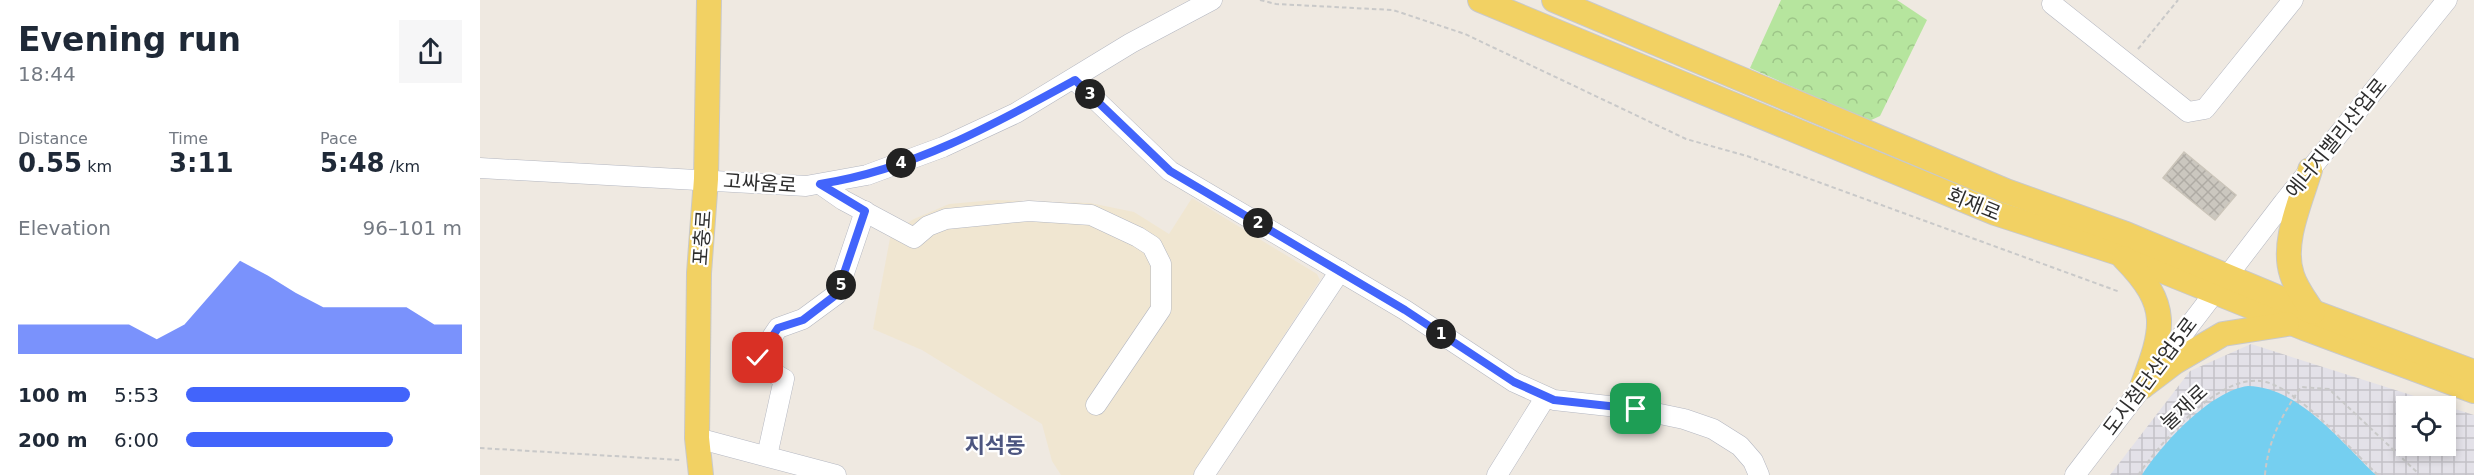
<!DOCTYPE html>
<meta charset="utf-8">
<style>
:root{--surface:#fff;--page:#f6f6f7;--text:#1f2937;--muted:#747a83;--accent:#4264fb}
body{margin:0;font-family:"DejaVu Sans","Noto Sans KR",sans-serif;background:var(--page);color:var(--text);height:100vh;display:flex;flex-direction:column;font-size:22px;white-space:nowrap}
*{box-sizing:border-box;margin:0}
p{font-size:20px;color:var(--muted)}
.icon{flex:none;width:33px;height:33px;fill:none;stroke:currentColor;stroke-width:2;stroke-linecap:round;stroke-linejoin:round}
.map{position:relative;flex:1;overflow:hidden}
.sheet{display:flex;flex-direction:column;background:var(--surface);width:480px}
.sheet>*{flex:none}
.buttons{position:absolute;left:1916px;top:396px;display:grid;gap:12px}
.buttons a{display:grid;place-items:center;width:60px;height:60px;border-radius:0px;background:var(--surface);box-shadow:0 3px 9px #0003;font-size:30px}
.pin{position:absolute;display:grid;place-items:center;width:51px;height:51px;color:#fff;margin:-26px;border-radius:12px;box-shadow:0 3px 9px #0006}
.km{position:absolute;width:30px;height:30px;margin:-15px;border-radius:50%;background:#222;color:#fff;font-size:16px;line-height:30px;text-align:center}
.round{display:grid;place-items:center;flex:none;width:63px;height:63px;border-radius:0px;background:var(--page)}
.overview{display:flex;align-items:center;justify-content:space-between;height:102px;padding:0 18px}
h1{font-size:33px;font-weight:600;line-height:45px}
.stats{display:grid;grid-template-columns:repeat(3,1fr);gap:9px;height:102px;padding:6px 18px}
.stats div{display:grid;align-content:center}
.stats b{font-size:26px;font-weight:600}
.stats small{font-size:16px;font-weight:400}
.stats p{font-size:16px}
.chart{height:168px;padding:12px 18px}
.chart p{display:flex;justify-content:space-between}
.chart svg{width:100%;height:108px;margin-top:6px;fill:var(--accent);opacity:.7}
ul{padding:0 18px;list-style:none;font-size:20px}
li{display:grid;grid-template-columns:96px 72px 1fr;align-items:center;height:45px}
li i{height:15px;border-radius:8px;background:var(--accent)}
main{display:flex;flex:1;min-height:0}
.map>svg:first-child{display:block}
.industrial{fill:url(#industrial-grid);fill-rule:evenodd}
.education{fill:#f0e6d1}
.park{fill:url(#park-crowns)}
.water{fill:#75cff0}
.building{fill:url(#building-cross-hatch);stroke:#cbc5ba;stroke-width:1.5}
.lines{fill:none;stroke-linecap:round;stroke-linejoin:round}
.minor-casing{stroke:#b4b7c1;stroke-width:21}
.major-casing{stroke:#c9c9c9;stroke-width:26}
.path{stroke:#c9c9c9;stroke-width:2;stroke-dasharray:4.5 3;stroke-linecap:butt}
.minor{stroke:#fff;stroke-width:20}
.major{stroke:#f2d163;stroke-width:24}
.route-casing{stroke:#fff;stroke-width:12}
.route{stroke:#4264fb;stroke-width:8}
.labels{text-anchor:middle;stroke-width:4.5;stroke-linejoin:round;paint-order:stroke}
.street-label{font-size:20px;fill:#2e2e2e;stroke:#fff}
.quarter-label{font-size:22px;font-weight:bold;fill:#4d5680;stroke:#fff}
</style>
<main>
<section class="sheet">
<div class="overview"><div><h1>Evening run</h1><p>18:44</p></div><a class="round"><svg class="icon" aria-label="share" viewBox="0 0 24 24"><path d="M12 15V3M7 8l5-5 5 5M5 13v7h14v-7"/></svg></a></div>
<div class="stats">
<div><p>Distance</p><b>0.55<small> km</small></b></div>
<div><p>Time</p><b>3:11</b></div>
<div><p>Pace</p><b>5:48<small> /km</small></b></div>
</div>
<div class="chart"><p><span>Elevation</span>96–101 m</p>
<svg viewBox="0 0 160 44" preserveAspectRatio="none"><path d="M0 44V32L10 32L20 32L30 32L40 32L50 38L60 32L70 19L80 6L90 12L100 19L110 25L120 25L130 25L140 25L150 32L160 32V44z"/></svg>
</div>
<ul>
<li><b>100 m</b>5:53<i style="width:81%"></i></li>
<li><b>200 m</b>6:00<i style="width:75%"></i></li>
</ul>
</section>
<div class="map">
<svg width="1994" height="475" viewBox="0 0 1994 475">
<defs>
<pattern id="industrial-grid" width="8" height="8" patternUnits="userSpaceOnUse" patternTransform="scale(1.5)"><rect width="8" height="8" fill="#e3e1e8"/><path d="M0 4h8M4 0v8" fill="none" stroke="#c3c1c7"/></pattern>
<pattern id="park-crowns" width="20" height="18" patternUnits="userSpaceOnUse" patternTransform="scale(1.5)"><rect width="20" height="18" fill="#b6e59e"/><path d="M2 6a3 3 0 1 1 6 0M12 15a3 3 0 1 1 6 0" fill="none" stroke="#9dc588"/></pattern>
<pattern id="building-cross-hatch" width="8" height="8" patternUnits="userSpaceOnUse" patternTransform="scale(1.5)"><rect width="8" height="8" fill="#cbc7bf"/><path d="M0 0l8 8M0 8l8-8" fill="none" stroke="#afaba4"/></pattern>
</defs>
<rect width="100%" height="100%" fill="#efe9e1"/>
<path class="industrial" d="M1771,344L1994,415V475H1630L1710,371ZM1926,406H1965V446H1926Z"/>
<path class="education" d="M712,198L837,274L840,280L713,475H581L572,461L562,424L442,350L393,329L411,233L434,219L469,204L514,200L610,203L654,212L689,234Z"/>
<path class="park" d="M1301,0H1417L1447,20L1400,116L1389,121L1270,68Z"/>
<path class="water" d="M1768,386C1819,387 1861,442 1896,475H1662C1682,444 1730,391 1768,386Z"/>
<path class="building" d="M1704,152L1756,195L1735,220L1683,178Z"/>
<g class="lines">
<g class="minor-casing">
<g id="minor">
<path d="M1572,4L1708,112L1725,109L1813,0"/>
<path d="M595,80L690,171L925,310L1034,382L1074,400L1156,409L1204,419L1233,429L1260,446L1273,461L1279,475"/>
<path d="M0,168L326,186L387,175L463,147L536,113L651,43L732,0"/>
<path d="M340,184L363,200L434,238L448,226L466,219L549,211L611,215L658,237L672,246L681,264V309L616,405"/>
<path d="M217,438L356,475"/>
<path d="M287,456L304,379L283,367L278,358L298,328L323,319L357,294L385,211"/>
<path d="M724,475L860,271"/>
<path d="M1017,475L1065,398"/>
<path d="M1595,475L1804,202L1967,0"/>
</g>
</g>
<g class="major-casing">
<g id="major">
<path d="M1000,0L1515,213L1638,253L1824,328L1994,391"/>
<path d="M1074,0L1526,191L1646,234L1833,312L1994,372"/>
<path d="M1830,170C1821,201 1801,243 1812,275C1816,288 1826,301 1833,312"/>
<path d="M1644,258C1691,306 1684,328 1662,387"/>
<path d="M1662,387L1695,362L1743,334L1807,324"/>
<path d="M221,475L217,438L219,273L226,179L229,0"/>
</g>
</g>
<g class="path">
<path d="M780,0L796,4L913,10L985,34L1206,139L1267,156L1640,292"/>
<path d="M1658,49L1698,0"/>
<path d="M0,448L200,460"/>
<path d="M1658,475C1681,443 1740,370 1786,382C1820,391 1871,450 1898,475"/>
<path d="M1785,475C1788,440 1802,415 1821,387L1849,389L1940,475"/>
</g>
<use href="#minor" class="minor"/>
<use href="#major" class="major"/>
</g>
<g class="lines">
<g class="route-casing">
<path id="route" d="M278,358L298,328L323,320L357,294L385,211L340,184C432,170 515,124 595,80L690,171L925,310L1034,382L1074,400L1156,409"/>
</g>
<use href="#route" class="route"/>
</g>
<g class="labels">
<g class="street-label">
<text transform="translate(1856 138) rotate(-51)" y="7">에너지밸리산업로</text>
<text transform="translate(280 183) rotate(4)" y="7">고싸움로</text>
<text transform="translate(1494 204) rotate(22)" y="7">회재로</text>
<text transform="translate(222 238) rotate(-86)" y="7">포충로</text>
<text transform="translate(1670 376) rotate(-53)" y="7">도시첨단산업5로</text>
<text transform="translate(1704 407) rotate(-43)" y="7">눌재로</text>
</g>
<g class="quarter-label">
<text x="515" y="453">지석동</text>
</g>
</g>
</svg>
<div class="buttons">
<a><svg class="icon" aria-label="locate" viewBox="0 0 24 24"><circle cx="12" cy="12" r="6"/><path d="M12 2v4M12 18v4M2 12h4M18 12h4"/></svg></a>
</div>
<div class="pin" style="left:1156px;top:409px;background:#1e9e55"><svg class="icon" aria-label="arrive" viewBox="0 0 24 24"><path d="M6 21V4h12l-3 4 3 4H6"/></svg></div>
<div class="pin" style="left:278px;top:358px;background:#d93025"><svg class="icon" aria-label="check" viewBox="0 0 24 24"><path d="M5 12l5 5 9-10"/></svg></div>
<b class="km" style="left:961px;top:334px">1</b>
<b class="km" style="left:778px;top:223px">2</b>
<b class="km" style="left:610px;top:94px">3</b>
<b class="km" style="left:421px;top:163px">4</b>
<b class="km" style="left:361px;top:285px">5</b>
</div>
</main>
